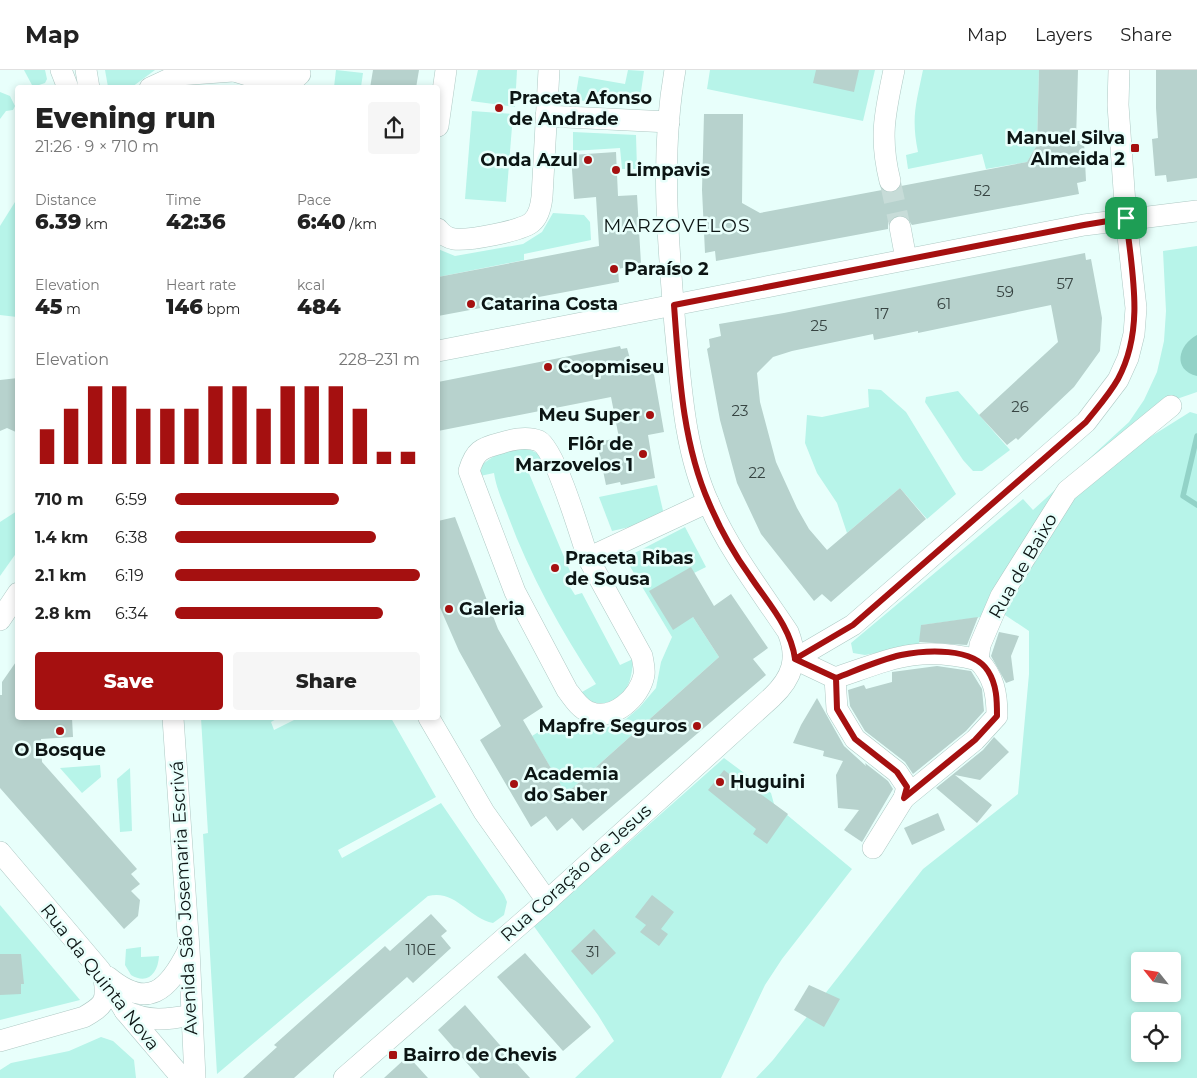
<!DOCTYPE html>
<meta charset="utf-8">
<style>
:root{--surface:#fff;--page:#f6f6f6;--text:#222;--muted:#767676;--line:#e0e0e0;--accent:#a51010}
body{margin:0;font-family:Montserrat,sans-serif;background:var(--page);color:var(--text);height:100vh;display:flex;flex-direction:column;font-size:19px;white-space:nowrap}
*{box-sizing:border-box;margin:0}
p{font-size:16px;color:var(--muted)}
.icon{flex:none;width:28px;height:28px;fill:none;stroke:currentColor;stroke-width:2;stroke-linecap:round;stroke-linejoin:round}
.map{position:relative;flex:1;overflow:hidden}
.sheet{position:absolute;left:15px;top:15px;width:425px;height:635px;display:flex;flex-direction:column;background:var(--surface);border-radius:5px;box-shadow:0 2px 8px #0003}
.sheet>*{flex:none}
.needle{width:32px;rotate:300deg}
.buttons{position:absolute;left:1131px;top:882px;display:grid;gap:10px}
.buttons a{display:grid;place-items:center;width:50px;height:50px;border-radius:5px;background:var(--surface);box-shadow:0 2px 8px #0003;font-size:25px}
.pin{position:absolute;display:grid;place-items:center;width:42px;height:42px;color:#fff;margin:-21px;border-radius:10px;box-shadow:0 2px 8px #0006}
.round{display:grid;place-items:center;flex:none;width:52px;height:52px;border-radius:5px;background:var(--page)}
.headline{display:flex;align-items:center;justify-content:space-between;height:85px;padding:0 20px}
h1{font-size:28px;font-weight:800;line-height:38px}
.metrics{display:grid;grid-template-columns:repeat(3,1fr);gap:8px;height:85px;padding:5px 20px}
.metrics div{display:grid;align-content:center}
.metrics b{font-size:21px;font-weight:800}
.metrics small{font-size:14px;font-weight:400}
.metrics p{font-size:14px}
.chart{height:140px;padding:10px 20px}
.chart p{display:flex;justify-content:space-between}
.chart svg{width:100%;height:90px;margin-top:5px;stroke:var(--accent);stroke-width:6}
.button{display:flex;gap:10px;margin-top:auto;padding:10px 20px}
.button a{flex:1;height:58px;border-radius:5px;background:var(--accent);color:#fff;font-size:20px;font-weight:800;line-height:58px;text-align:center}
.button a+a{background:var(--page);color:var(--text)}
ul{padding:0 20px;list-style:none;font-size:16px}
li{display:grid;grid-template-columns:80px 60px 1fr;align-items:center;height:38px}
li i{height:12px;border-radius:6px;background:var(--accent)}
header{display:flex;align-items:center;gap:30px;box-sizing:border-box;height:70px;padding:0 25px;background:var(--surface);border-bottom:1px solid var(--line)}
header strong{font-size:24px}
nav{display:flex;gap:28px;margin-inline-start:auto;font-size:18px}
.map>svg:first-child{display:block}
.green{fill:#b7f4e9;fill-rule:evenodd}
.water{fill:#92d2c7}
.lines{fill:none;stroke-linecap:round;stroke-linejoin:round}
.stream{stroke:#92d2c7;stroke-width:5.5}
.building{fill:#b7d2cd}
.minor-tunnel{stroke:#c7dcd8;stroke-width:21;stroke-dasharray:21 11;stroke-linecap:butt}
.minor-casing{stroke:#aec9c4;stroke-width:22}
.minor{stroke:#fff;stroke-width:21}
.route-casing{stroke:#fff;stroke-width:10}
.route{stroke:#a51010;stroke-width:6}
.poi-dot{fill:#a51010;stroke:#e8fffb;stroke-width:2}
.labels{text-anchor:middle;stroke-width:5;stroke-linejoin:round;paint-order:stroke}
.number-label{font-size:15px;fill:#374442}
.poi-label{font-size:18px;font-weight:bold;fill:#0c1514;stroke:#e8fffb;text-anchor:start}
.street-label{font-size:18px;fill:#0c1514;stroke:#e8fffb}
.neighbourhood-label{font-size:19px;letter-spacing:1px;fill:#0c1514;stroke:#e8fffb}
</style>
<header>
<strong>Map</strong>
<nav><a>Map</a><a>Layers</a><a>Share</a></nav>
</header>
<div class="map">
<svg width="1197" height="1008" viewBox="0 0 1197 1008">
<rect width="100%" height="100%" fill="#e8fffb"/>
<g class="green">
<path d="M24,0H45L47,9L45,13L33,17Z"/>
<path d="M105,0H155L132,17H108Z"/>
<path d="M336,0L363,3L361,17H334Z"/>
<path d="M478,0H517L515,37L471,31Z"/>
<path d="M628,0L644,1L639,35L623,34V25L599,24L598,32L575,30L579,6L625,14Z"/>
<path d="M710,0H875L863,51L707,19Z"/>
<path d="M923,0H1039L1037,75L1027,92L986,99L982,84L908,99L906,85L918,82C911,48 916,34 923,0Z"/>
<path d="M0,22L10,26L15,36L13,40L6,41L0,49Z"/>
<path d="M472,41L513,44L506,132L465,129Z"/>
<path d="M573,62L636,65L637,99H622L620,78L573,81Z"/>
<path d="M15,132L18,139L17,247L0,245V156Z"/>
<path d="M553,143L584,145L590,152L591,170L524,184V190L438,207V179L455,186L523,174L542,162Z"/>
<path d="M1197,176V322L1168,332L1114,376L982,547L922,555L919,575L865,585L853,583L851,573L1023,429L1033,440L1129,352L1144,330L1157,302L1164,271L1166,241L1163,181Z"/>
<path d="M868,319L881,320L906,342L956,424L927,449L900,418L847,463L837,433L817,403L805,373L807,345L822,347L869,337Z"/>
<path d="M958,321L1010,380L982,401H973L963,390L925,332L926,327Z"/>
<path d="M1190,342L1197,344V1008H756L773,990L923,799L1018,724L1029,604V561L999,541L1063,435L1123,384ZM1140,891H1172V924H1140ZM1140,951H1172V984H1140Z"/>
<path d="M524,377L539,384L542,395L528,401L572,506L565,509L575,525L582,523L620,595L633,589C632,619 620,640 586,631L582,622L596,614C561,560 529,504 507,443C502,430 496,417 494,403L480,406L482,395C495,384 508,379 524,377Z"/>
<path d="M657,415L665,449L612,461L599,427Z"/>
<path d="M17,441V482L0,506V452Z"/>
<path d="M685,457L706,497L694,503L693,547L719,587L566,724L532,666L553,653L606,658L626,649L639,638L656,618L661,592L672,567L625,488Z"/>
<path d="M201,648H278L271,652L274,660L298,648H391L436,727L338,780L342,788L441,733L504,825L507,832L504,845L493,853C468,848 456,819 428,826L217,1004L203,764L208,763Z"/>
<path d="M724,688L771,723L774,734L852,799L782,889L765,915L721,1008H575L614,971L598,945L533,855L609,790Z"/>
<path d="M100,695L101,707L82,723L60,698Z"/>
<path d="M130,698L132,761L120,762L117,709Z"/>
<path d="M0,835L80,930L0,950Z"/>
<path d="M141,877V887L159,886C158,903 148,915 131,905L125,895L126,879Z"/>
<path d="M101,967L113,971L134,990L136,1008H0V1000L11,993L69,981Z"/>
</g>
<path class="water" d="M1197,265V306C1172,300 1178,275 1197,265Z"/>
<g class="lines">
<path class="stream" d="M1197,366L1183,426L1197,435"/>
</g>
<g class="building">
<path d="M373,0H419L416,18H370Z"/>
<path d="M816,0H859L854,22L813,13Z"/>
<path d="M1039,0H1078L1076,71H1084L1086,111L1077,113L1079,124L912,155L905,145H897L888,152V159L716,191L715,181L705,183L702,120L704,44H743L742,133L760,143L882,120L892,123L901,116L1027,92L1037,75Z"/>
<path d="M1156,0H1197V108L1167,112L1166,105L1155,106L1152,69L1158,68L1156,38Z"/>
<path d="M616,82L618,126L637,125L641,194L618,199L619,212L438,246V207L599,176L596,127L574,129L571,85Z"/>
<path d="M1085,183L1086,190L1091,189L1102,248L1100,281L1074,317L1018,370L1016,368L1007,375L979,345L1058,272L1051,235L918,263V261L874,270L873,264L792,281L773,287L757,303L760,332L776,392L797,438L809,459L827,480L900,418L926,449L831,532L822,524L814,531L761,464L737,413L720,350L707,279L710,277L709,269L721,266L719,254L784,243Z"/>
<path d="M620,276L621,279L627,278L632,296L652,293L664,362L648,365L655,408L621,415L620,412L606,415L597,372L619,368L611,327L438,361V312Z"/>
<path d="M18,308V363L7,358L0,361V310Z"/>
<path d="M455,447L498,559L543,637L523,650L566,724L719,587L693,547L673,560L649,521L691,497L714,536L731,524L768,578L753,589L766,605L583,761L572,748L557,761L546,746L531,757L480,670L501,656L459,581L438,533V451Z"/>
<path d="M978,547L967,575L919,572L921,555Z"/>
<path d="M999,562L1019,566L1011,586L1014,610L1006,613L991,586Z"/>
<path d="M18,589V648H72L73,667L41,669L42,692L137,799L131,804L140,814L131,821L140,830L138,846L124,859L0,718V625H2V612Z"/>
<path d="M937,596L971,601L982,619L984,641L966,661L913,704L905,692L865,661L850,636L848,620L864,615L866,619L892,612V602Z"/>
<path d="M817,628L844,676L866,696L865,693L888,711L893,719L862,772L844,760L859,740L838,738L836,705L843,691L823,686L824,681L793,673L801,655Z"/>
<path d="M994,667L1009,682L980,710L955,705L992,735L977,753L936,718L983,680Z"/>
<path d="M724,700L738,711L740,709L788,744L767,774L753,764L756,759L708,720Z"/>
<path d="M938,743L945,760L912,775L904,758Z"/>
<path d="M652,825L674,842L661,859L668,864L659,876L640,862L646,855L635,847Z"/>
<path d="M431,844L447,861L441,866L451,878L413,913L407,907L294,1008H243L277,977L274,975L385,876L390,881Z"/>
<path d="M594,859L616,883L592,905L571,881Z"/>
<path d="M525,883L591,957L563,981L497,907Z"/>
<path d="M0,884H21L24,914H21V924L0,925Z"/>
<path d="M809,915L840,929L824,957L794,940Z"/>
<path d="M465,935L499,974L530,1008H480L438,960Z"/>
<path d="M408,986L428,1008H384Z"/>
</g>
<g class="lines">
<path class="minor-tunnel" d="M890,111L900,157"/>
<g class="minor-casing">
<g id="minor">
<path d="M61,0L68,18"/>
<path d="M86,0L89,18"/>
<path d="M231,0L257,8L273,18"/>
<path d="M257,8L285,0"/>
<path d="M150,18L178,5L233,1"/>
<path d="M285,18L300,4"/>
<path d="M546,46L669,52"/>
<path d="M438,56L446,0"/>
<path d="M890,111C879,67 885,43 894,0"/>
<path d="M900,157L906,189"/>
<path d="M438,159C442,164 447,168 454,169C467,171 523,161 532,152C539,146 541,136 542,127L549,0"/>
<path d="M438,281L1084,155L1197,141"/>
<path d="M588,488L642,586C643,592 645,599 644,605C640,627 613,652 589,642C580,639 573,628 567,620L515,522L469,401C475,381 481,378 501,373C513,369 527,366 539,371C555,379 581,467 588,488L708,432"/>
<path d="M0,550L18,523"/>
<path d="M795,589L853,555L1086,352L1118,310L1128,288L1134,264L1136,238L1126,148L1118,35L1119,0"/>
<path d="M795,589L835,608"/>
<path d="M835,608C892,589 917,575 978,590L980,575L1001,526L1067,421L1171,336"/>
<path d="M835,608L837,639L855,669L897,702L907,717L904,728L873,778"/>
<path d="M173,648L189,879L195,1008"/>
<path d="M429,648L484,742L547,831"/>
<path d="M904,728L975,670L997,646C997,623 994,607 978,590"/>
<path d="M0,782L100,900L125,941L182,1008"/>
<path d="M108,907C148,940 168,921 188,881"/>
<path d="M125,941C148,952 167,950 191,945"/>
<path d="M0,971L84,947C103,936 108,932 104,909"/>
<path d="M344,1008L547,831L772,627C792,608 799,589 788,562C760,520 729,480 709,434C684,380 681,314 675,256C668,171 660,84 675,0"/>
</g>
</g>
<use href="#minor" class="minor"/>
</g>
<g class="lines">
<g class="route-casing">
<path id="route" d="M1126,148L1084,155L674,235C679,301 682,372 709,433C720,459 734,484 750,506C767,532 791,557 795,589L836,608C857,600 879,590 901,585C926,580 973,577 988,601C997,615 997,631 997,646L975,670L904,728L907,717L897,702L855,669L837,639L836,608L795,589L853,555L1086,352C1097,338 1109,325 1118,309C1145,259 1132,202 1126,148"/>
</g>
<use href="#route" class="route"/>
</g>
<g class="poi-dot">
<circle cx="499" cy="38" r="5"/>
<rect x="1130" y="73" width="10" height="10" rx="2.5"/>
<circle cx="588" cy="90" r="5"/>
<circle cx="616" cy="100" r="5"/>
<circle cx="614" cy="199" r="5"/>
<circle cx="471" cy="234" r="5"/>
<circle cx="548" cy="297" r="5"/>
<circle cx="650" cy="345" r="5"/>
<circle cx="643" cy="384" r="5"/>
<circle cx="555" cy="498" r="5"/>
<circle cx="449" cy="539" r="5"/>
<circle cx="697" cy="656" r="5"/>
<circle cx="60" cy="661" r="5"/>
<circle cx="720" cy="712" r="5"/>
<circle cx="514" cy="714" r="5"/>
<rect x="388" y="980" width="10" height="10" rx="2.5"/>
</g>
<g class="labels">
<g class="number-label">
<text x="982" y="126">52</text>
<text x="1065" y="219">57</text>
<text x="1005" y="227">59</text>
<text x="944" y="239">61</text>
<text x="882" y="249">17</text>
<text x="819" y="261">25</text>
<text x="1020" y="342">26</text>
<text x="740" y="346">23</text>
<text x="757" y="408">22</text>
<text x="421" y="885">110E</text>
<text x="593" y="887">31</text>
</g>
<g class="poi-label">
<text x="509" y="34">Praceta Afonso<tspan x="509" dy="21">de Andrade</tspan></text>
<text x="1125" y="74" text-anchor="end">Manuel Silva<tspan x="1125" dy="21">Almeida 2</tspan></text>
<text x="578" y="96" text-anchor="end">Onda Azul</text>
<text x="626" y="106">Limpavis</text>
<text x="624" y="205">Paraíso 2</text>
<text x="481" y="240">Catarina Costa</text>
<text x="558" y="303">Coopmiseu</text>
<text x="640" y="351" text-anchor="end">Meu Super</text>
<text x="633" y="380" text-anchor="end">Flôr de<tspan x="633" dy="21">Marzovelos 1</tspan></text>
<text x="565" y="494">Praceta Ribas<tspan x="565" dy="21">de Sousa</tspan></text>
<text x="459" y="545">Galeria</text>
<text x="687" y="662" text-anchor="end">Mapfre Seguros</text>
<text x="60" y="686" text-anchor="middle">O Bosque</text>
<text x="524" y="710">Academia<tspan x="524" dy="21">do Saber</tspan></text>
<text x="730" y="718">Huguini</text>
<text x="403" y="991">Bairro de Chevis</text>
</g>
<g class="street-label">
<text transform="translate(1023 496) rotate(-60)" y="6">Rua de Baixo</text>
<text transform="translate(576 803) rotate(-42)" y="6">Rua Coração de Jesus</text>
<text transform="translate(184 828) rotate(-93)" y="6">Avenida São Josemaria Escrivá</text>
<text transform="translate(100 907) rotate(52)" y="6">Rua da Quinta Nova</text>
</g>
<g class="neighbourhood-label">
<text x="677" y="162">MARZOVELOS</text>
</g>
</g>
</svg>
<div class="buttons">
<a><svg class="needle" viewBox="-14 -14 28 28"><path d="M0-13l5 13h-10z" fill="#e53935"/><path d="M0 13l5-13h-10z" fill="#767676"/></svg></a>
<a><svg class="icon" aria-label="locate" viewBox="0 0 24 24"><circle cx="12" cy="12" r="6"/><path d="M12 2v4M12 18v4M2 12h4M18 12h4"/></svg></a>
</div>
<div class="pin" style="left:1126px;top:148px;background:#1e9e55"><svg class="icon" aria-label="arrive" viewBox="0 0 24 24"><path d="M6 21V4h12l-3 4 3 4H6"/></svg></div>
<section class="sheet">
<div class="headline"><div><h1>Evening run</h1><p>21:26 · 9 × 710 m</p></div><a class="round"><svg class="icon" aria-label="share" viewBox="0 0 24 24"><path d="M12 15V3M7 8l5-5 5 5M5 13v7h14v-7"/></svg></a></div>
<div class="metrics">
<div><p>Distance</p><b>6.39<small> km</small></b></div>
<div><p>Time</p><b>42:36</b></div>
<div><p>Pace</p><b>6:40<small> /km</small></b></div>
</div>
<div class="metrics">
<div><p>Elevation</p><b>45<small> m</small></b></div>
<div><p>Heart rate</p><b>146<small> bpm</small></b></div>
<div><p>kcal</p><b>484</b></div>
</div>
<div class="chart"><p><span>Elevation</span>228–231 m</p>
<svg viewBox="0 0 160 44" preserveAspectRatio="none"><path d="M5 44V27M15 44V17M25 44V6M35 44V6M45 44V17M55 44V17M65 44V17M75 44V6M85 44V6M95 44V17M105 44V6M115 44V6M125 44V6M135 44V17M145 44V38M155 44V38"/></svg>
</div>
<ul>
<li><b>710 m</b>6:59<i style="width:67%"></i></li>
<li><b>1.4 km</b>6:38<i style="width:82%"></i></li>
<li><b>2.1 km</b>6:19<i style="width:100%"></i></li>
<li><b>2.8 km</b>6:34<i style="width:85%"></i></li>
</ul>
<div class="button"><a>Save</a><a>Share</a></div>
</section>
</div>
